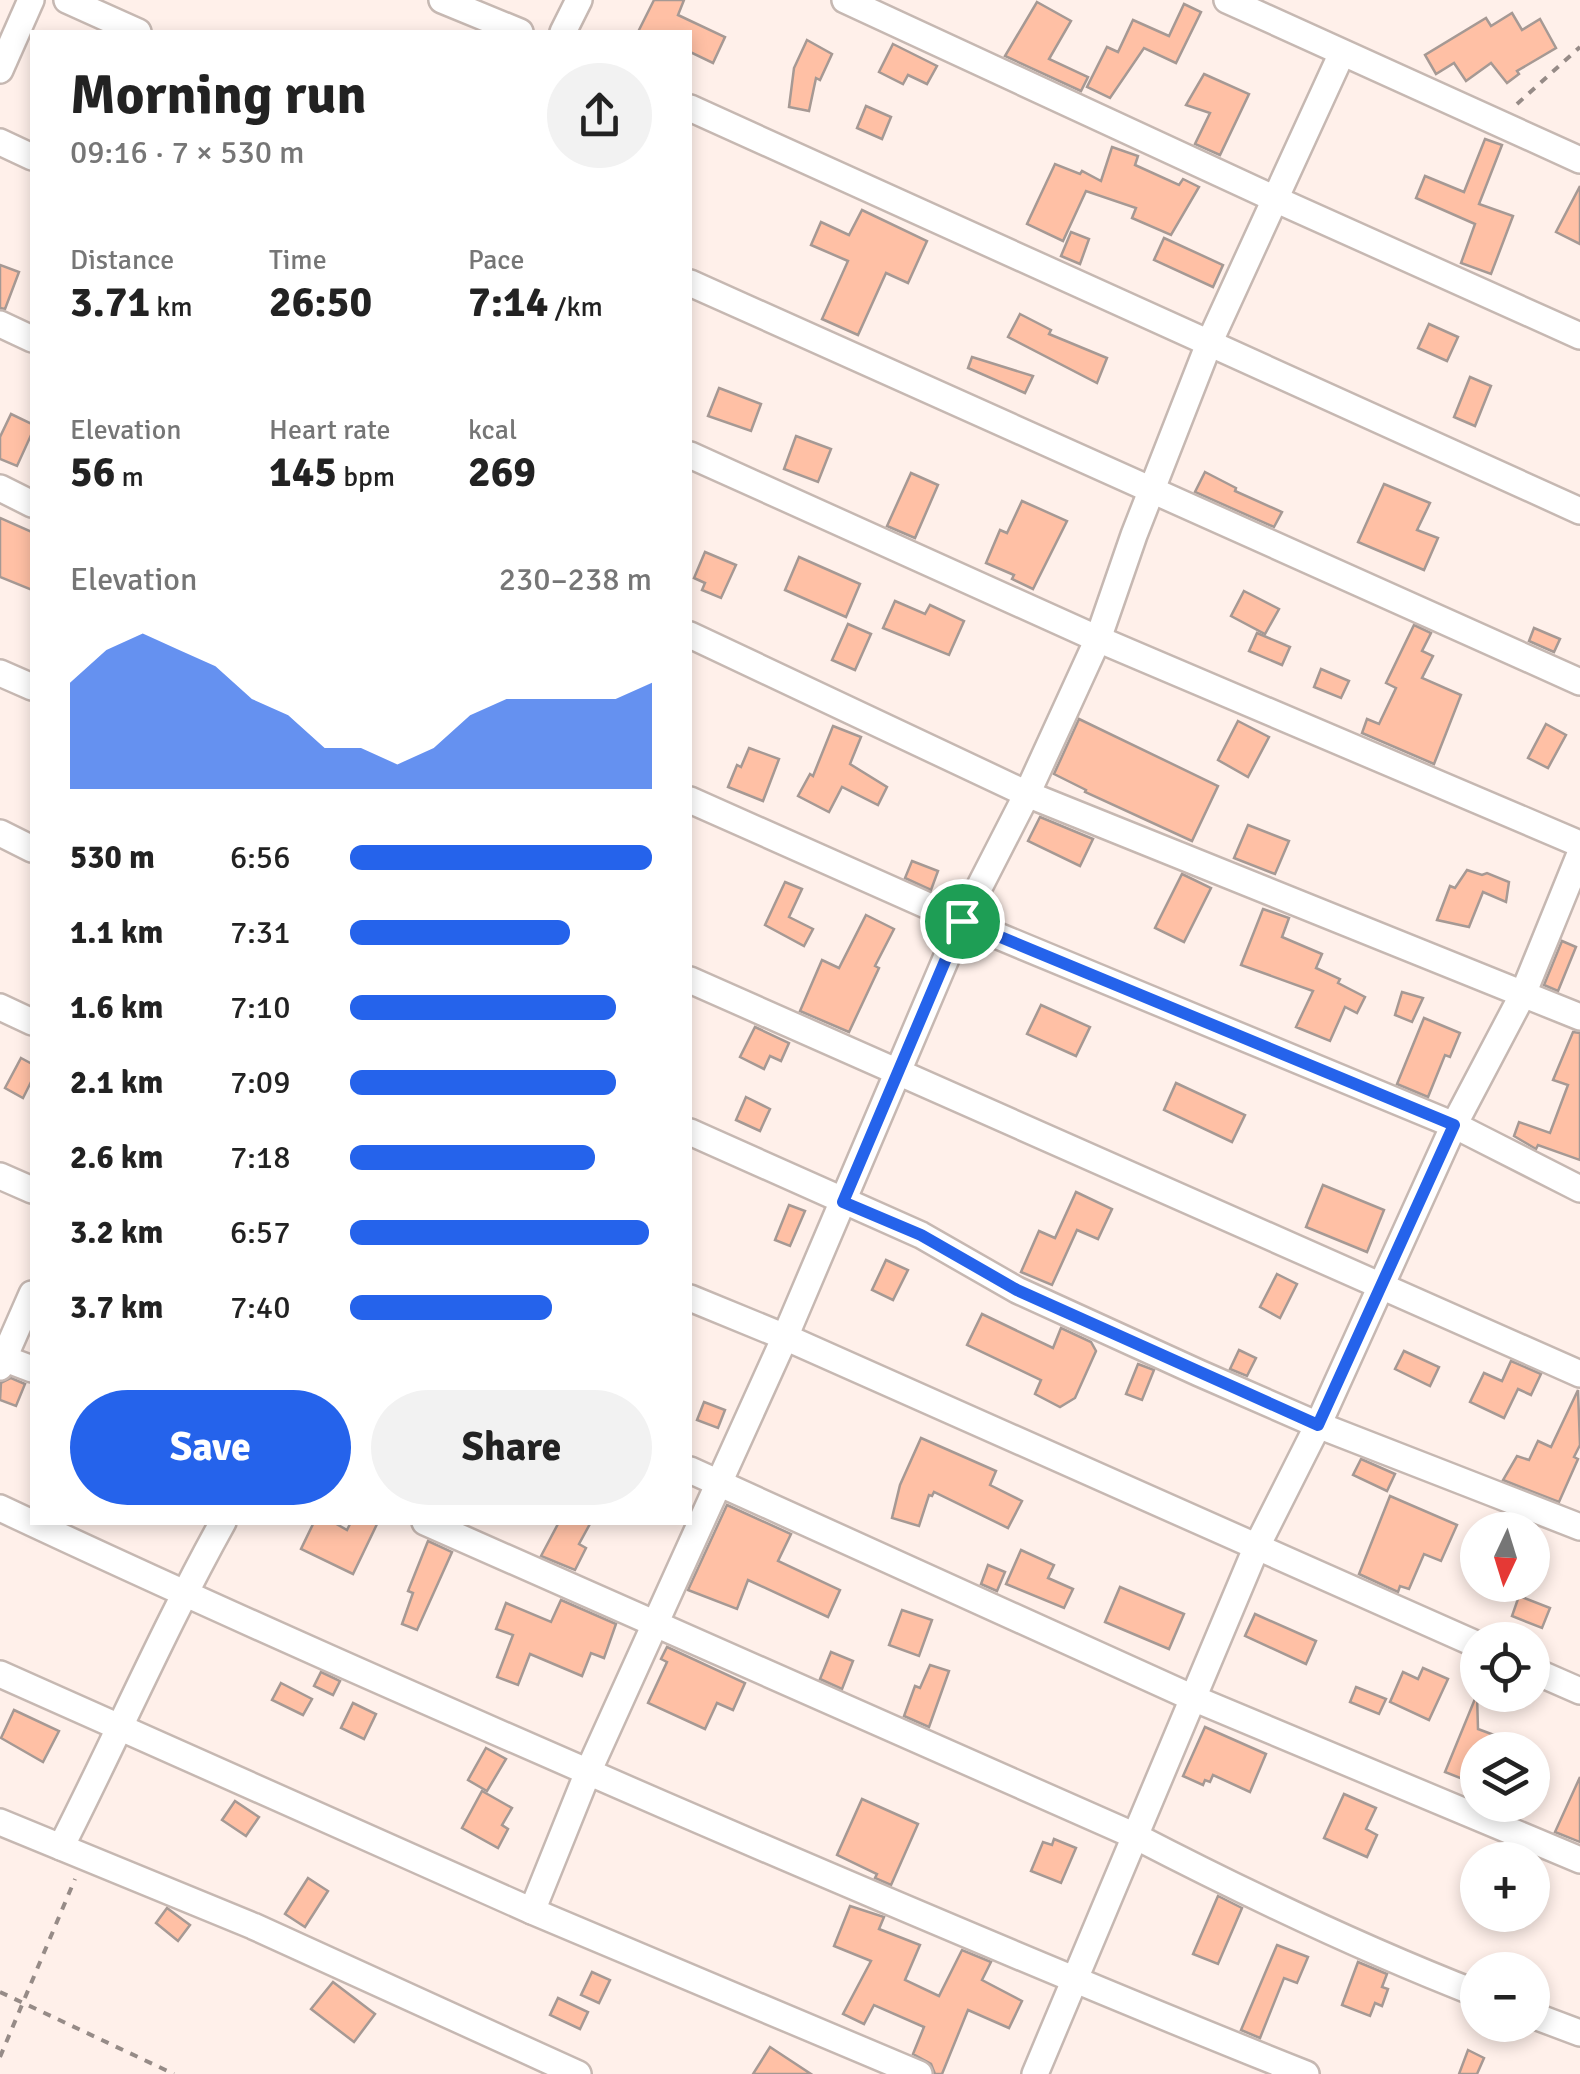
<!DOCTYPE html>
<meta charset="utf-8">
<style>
:root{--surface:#fff;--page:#f2f2f2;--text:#222;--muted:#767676;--accent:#2563eb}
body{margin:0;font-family:Signika,sans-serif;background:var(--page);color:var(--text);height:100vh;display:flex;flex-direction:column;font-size:38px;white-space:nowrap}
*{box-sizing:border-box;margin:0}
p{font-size:32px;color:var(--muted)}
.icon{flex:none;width:55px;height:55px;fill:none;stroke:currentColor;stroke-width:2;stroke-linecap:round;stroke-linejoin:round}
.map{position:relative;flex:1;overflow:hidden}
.sheet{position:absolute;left:30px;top:30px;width:662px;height:1495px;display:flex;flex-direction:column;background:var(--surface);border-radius:0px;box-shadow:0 5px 15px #0003}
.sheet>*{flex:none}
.needle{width:65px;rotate:184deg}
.fabs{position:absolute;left:1460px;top:1512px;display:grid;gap:20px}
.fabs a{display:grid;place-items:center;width:90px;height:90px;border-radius:50%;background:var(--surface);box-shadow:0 5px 15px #0003;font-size:50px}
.pin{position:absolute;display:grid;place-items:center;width:85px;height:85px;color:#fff;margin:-42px;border:5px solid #fff;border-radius:50%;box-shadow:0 2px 10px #0007}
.round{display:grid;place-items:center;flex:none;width:105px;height:105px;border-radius:52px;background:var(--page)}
.summary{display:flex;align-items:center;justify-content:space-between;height:170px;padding:0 40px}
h1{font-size:55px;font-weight:700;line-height:75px}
.stats{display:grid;grid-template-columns:repeat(3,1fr);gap:15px;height:170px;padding:10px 40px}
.stats div{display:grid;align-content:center}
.stats b{font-size:42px;font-weight:700}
.stats small{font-size:28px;font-weight:400}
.stats p{font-size:28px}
.chart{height:280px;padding:20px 40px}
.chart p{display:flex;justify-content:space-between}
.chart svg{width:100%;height:180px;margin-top:10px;fill:var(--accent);opacity:.7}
.button{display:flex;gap:20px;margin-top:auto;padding:20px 40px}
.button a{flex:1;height:115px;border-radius:60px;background:var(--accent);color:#fff;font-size:40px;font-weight:700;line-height:115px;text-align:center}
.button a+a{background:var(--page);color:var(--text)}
ul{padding:0 40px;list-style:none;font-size:32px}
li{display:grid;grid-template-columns:160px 120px 1fr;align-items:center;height:75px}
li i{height:25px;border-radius:12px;background:var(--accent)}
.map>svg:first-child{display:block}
.building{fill:#ffc0a5;stroke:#a69994;stroke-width:2.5}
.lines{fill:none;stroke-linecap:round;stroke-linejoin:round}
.street-casing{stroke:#c6b8b2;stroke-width:30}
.path{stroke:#968b87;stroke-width:4;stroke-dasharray:8 8;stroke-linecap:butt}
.street{stroke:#fff;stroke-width:25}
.route-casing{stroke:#fff;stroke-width:20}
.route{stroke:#2563eb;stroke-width:12}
</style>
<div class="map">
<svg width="1580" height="2074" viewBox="0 0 1580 2074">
<rect width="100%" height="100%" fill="#fff0ea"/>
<g class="building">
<path d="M654,0H684L678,15L725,37L713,63L690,52V32H638Z"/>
<path d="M1037,2L1071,21L1049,59L1088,77L1081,91L1005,56Z"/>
<path d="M1184,4L1201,12L1176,63L1144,48L1110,98L1087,87L1107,47L1118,52L1133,20L1169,36Z"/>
<path d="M1512,13L1522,30L1540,19L1556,48L1517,71L1519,74L1507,83L1491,63L1466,81L1454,63L1436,74L1425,55L1486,18L1491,26Z"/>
<path d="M807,40L832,54L820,80L816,78L809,111L789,107L794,68Z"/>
<path d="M893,44L937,66L927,84L908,75L903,84L879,72Z"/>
<path d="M1204,74L1249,94L1220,155L1195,144L1210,113L1186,105Z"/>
<path d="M866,106L891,117L882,139L857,128Z"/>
<path d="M1485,139L1502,145L1479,204L1513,216L1491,274L1461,263L1475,224L1416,198L1425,176L1464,192Z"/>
<path d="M1112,147L1138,156L1135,165L1179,185L1183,179L1199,187L1171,235L1132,218L1136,208L1086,191L1063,241L1027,224L1055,164L1080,174L1082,171L1101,181Z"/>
<path d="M1580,186V244L1556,232Z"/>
<path d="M862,210L927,241L908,283L886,273L858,335L822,319L848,261L811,245L821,222L849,235Z"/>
<path d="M1071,232L1089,239L1080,264L1061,256Z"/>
<path d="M1164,238L1223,265L1213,287L1154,260Z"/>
<path d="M0,265L19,272L5,309L0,308Z"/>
<path d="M1020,314L1051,330L1049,334L1107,358L1097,383L1008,337Z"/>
<path d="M1429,324L1458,337L1447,361L1418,348Z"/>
<path d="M972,357L1033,376L1025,393L968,368Z"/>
<path d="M1470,377L1491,386L1475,426L1454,417Z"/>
<path d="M719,388L761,404L751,431L708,416Z"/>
<path d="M11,414L32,424V433L17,466L0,459V437Z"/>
<path d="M796,436L831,449L818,482L784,469Z"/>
<path d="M1205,472L1236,488L1235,491L1282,512L1274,527L1195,492Z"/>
<path d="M911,473L938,485L915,538L887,526Z"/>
<path d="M1384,484L1430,503L1417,530L1438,538L1424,570L1358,542Z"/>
<path d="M1022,501L1067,521L1033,589L1012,579L1014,575L986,563L1000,530L1007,533Z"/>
<path d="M0,518L32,532V590L0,577Z"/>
<path d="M705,552L736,565L721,598L702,590L705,583L694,578Z"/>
<path d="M799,557L860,584L846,617L785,590Z"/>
<path d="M1244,591L1279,609L1265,634L1231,616Z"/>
<path d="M895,601L925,614L930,605L964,621L949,655L883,628Z"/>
<path d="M848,624L871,634L855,670L832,660Z"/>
<path d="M1414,625L1431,633L1422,651L1433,656L1422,678L1461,695L1434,764L1362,733L1367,719L1379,724L1396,688L1386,683Z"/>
<path d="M1534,628L1560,639L1554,652L1529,641Z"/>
<path d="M1257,633L1290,647L1282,665L1249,651Z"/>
<path d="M1321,669L1349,681L1341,698L1314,687Z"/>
<path d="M1079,719L1218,786L1192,841L1085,792L1086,790L1054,774Z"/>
<path d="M1238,721L1269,737L1248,777L1218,760Z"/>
<path d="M1546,724L1566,735L1548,768L1528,758Z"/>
<path d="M833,726L861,737L850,764L887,787L878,805L842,787L829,812L798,796L810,774L813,776Z"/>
<path d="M749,748L779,759L763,801L728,787L737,765L741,767Z"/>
<path d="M1040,817L1093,839L1080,866L1028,841Z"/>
<path d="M1248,825L1289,841L1275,874L1234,858Z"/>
<path d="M912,861L938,871L931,890L905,878Z"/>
<path d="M1467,870L1482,875L1487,873L1509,882L1506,902L1483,892L1469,927L1437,920L1450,886L1455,888Z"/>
<path d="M1182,874L1211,888L1184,942L1155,928Z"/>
<path d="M785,882L802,889L789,917L813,929L804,946L765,925Z"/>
<path d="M1263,909L1289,918L1282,937L1322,954L1316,968L1340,979L1338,983L1365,997L1357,1013L1345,1007L1330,1041L1296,1027L1313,991L1241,965Z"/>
<path d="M866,915L894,929L875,966L879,968L849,1032L800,1011L822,960L839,968Z"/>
<path d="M1562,941L1576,947L1558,991L1544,985Z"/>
<path d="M1402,992L1423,998L1412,1022L1395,1015Z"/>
<path d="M1041,1005L1090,1027L1076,1056L1027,1034Z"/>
<path d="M1424,1018L1460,1033L1450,1057L1445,1055L1428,1097L1397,1084Z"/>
<path d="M755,1027L789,1043L781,1061L770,1056L764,1069L740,1057Z"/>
<path d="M1573,1032L1580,1033V1160L1538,1145L1536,1149L1514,1136L1519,1122L1550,1133L1568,1085L1553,1080Z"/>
<path d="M21,1058L32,1064V1080L23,1098L5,1088Z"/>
<path d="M1176,1083L1245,1115L1232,1142L1164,1110Z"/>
<path d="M746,1097L770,1109L760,1131L736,1120Z"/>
<path d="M1323,1185L1384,1210L1367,1252L1306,1227Z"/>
<path d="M1076,1192L1112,1209L1098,1239L1077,1230L1052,1285L1021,1272L1039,1231L1055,1238Z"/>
<path d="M789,1205L805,1211L790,1246L775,1240Z"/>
<path d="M886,1260L908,1270L893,1300L872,1290Z"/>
<path d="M1277,1274L1297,1284L1280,1318L1260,1307Z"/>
<path d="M982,1314L1053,1348L1061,1328L1091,1342L1096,1351L1075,1398L1060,1407L1035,1394L1041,1380L967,1345Z"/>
<path d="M1239,1350L1256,1358L1247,1376L1230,1369Z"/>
<path d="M1404,1351L1439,1367L1430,1386L1395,1369Z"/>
<path d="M1511,1361L1541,1374L1531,1395L1518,1389L1504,1418L1470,1402L1484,1373L1502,1381Z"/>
<path d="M1138,1364L1154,1370L1142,1400L1126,1394Z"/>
<path d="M11,1378L25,1384L16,1406L0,1400L1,1383Z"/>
<path d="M1578,1390L1580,1445L1574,1457L1578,1459L1559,1502L1503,1480L1517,1456L1529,1460L1538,1441L1551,1447Z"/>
<path d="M704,1402L725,1410L718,1428L697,1420Z"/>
<path d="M921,1438L996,1471L990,1485L1022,1501L1008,1528L934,1492L932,1496L929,1495L919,1526L892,1518L900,1485Z"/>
<path d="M1361,1459L1395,1474L1387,1491L1353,1475Z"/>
<path d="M1390,1496L1457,1525L1441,1561L1424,1554L1409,1589L1400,1586L1398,1592L1359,1574Z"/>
<path d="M727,1505L791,1534L778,1561L840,1590L828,1617L748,1580L737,1609L688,1590Z"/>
<path d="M314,1522H333L347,1530L351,1522H378L353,1574L301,1549Z"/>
<path d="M559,1522H591L579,1544L586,1548L575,1570L541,1556Z"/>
<path d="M428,1541L452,1552L417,1630L402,1624L413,1593L408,1591Z"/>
<path d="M1021,1550L1054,1565L1048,1578L1073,1589L1064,1608L1006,1584Z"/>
<path d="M988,1565L1005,1572L997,1591L981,1584Z"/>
<path d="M1120,1587L1184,1614L1169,1649L1105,1622Z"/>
<path d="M1519,1596L1550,1608L1542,1628L1512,1616Z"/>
<path d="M561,1600L616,1624L604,1658L591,1653L582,1676L530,1654L518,1685L497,1677L513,1635L496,1629L506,1603L551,1622Z"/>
<path d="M902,1610L932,1620L919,1656L889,1645Z"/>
<path d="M1255,1614L1316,1641L1306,1664L1245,1636Z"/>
<path d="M667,1647L745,1683L733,1710L717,1703L705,1729L648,1703L667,1662L661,1659Z"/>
<path d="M831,1652L853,1661L842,1689L820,1679Z"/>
<path d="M930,1665L949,1671L929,1727L904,1716L915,1686L920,1688Z"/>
<path d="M1423,1668L1448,1679L1429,1720L1390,1702L1403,1672L1418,1679Z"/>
<path d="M321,1672L340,1681L333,1695L314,1686Z"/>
<path d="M281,1683L312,1699L303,1715L272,1700Z"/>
<path d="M1356,1687L1386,1699L1379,1714L1350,1702Z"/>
<path d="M1477,1694L1478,1729L1497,1736L1493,1750H1478V1785L1445,1772Z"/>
<path d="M353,1703L376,1714L364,1739L341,1728Z"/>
<path d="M14,1710L59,1731L43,1762L1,1738Z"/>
<path d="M1205,1727L1266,1754L1250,1792L1213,1775L1210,1782L1205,1780L1203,1785L1183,1776Z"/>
<path d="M486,1748L506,1759L487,1791L468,1780Z"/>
<path d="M1580,1777V1842L1555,1832Z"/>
<path d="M482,1791L512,1808L502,1825L508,1829L498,1848L462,1828Z"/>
<path d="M1344,1794L1376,1808L1366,1829L1377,1835L1367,1857L1324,1838Z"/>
<path d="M862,1799L918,1824L891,1885L875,1878L877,1874L837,1855Z"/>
<path d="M235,1801L259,1817L246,1836L222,1820Z"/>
<path d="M1054,1839L1076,1848L1061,1883L1031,1871L1043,1842L1052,1845Z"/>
<path d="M308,1878L328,1891L305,1927L285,1914Z"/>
<path d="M1218,1896L1242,1908L1218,1964L1193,1954Z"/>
<path d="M850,1906L884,1917L879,1929L920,1945L905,1980L939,1996L962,1950L991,1962L982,1980L1022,2001L1009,2028L968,2010L942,2074H935L931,2064L913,2054L924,2027L874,2005L864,2024L843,2014L871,1961L834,1946Z"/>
<path d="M167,1908L190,1925L178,1941L156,1923Z"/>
<path d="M1277,1945L1308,1957L1297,1983L1284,1978L1260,2038L1241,2030Z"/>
<path d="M1358,1962L1387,1974L1382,1987L1388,1989L1382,2006L1375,2003L1370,2016L1342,2005Z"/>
<path d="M592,1972L610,1980L599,2003L581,1995Z"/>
<path d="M333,1982L375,2014L354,2042L311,2009Z"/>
<path d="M558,1998L588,2012L580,2029L550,2015Z"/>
<path d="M770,2047L811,2074H753Z"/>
<path d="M1468,2050L1484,2058L1477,2074H1459Z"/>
</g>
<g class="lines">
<g class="street-casing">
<g id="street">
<path d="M67,0L138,32"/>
<path d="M442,0L520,32"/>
<path d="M845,0L1275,199L1580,336"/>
<path d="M1227,0L1580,160"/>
<path d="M563,32L579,0"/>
<path d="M0,70L31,0"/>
<path d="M690,108L1580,511"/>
<path d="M0,142L32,157"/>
<path d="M690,283L1580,682"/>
<path d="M0,324L32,339"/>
<path d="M690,455L1098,639L1580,844"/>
<path d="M0,488L32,504"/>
<path d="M690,635L1027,794L1580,1017"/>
<path d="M0,673L32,687"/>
<path d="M690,800L962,921L1454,1125L1580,1189"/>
<path d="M0,833L32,849"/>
<path d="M690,980L1580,1374"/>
<path d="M0,1007L32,1022"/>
<path d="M690,1132L921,1235L1017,1290L1199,1373L1318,1425L1580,1527"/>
<path d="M0,1176L32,1190"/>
<path d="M690,1298L785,1337L1478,1645"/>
<path d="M0,1357L32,1369"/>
<path d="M0,1367L32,1294"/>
<path d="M690,1470L1193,1698L1580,1860"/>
<path d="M0,1508C219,1611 441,1708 664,1805C877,1897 1090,1988 1306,2074"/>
<path d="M425,1522L1133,1835C1245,1893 1360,1948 1478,1994"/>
<path d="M1532,1670L1580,1691"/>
<path d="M0,1674L532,1911L919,2074"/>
<path d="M0,1822L253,1926L578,2074"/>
<path d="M61,1847C116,1739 164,1628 223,1522"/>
<path d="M532,1911L588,1772L785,1337L962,921L1027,794L1098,639L1134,535L1210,341L1342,53"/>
<path d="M1532,2015L1580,2033"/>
<path d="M1035,2074L1257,1546L1318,1425L1454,1125L1523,994L1580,854"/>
</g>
</g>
<g class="path">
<path d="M1517,104L1580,47"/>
<path d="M0,1992L174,2074"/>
<path d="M0,2057L75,1879"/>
</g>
<use href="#street" class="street"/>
</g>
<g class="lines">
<g class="route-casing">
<path id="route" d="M962,921L1454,1125L1318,1425L1017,1290L921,1235L843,1202Z"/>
</g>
<use href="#route" class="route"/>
</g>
</svg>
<div class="fabs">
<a><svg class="needle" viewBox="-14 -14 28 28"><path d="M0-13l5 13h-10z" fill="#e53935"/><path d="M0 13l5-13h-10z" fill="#767676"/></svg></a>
<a><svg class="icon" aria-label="locate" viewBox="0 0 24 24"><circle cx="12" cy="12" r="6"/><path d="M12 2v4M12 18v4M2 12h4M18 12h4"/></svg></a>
<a><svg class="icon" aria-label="layers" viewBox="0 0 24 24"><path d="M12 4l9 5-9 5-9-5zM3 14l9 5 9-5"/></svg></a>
<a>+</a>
<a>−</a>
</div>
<div class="pin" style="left:962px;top:921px;background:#1e9e55"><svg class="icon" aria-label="arrive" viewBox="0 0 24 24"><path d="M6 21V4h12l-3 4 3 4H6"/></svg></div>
<section class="sheet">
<div class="summary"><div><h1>Morning run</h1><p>09:16 · 7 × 530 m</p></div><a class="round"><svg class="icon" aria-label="share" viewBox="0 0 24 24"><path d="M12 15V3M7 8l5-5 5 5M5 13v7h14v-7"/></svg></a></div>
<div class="stats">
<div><p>Distance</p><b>3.71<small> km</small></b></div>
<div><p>Time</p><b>26:50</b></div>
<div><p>Pace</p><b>7:14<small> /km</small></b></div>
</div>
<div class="stats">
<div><p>Elevation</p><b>56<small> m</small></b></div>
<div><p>Heart rate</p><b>145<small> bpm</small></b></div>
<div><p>kcal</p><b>269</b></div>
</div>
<div class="chart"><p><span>Elevation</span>230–238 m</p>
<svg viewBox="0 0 160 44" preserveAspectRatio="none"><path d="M0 44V18L10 10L20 6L30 10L40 14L50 22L60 26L70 34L80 34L90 38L100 34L110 26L120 22L130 22L140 22L150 22L160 18V44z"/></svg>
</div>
<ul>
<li><b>530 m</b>6:56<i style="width:100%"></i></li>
<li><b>1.1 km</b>7:31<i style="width:73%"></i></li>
<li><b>1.6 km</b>7:10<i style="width:88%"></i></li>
<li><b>2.1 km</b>7:09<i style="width:88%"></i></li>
<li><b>2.6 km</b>7:18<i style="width:81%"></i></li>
<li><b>3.2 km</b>6:57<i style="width:99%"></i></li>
<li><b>3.7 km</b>7:40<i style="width:67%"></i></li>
</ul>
<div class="button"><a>Save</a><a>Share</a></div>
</section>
</div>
